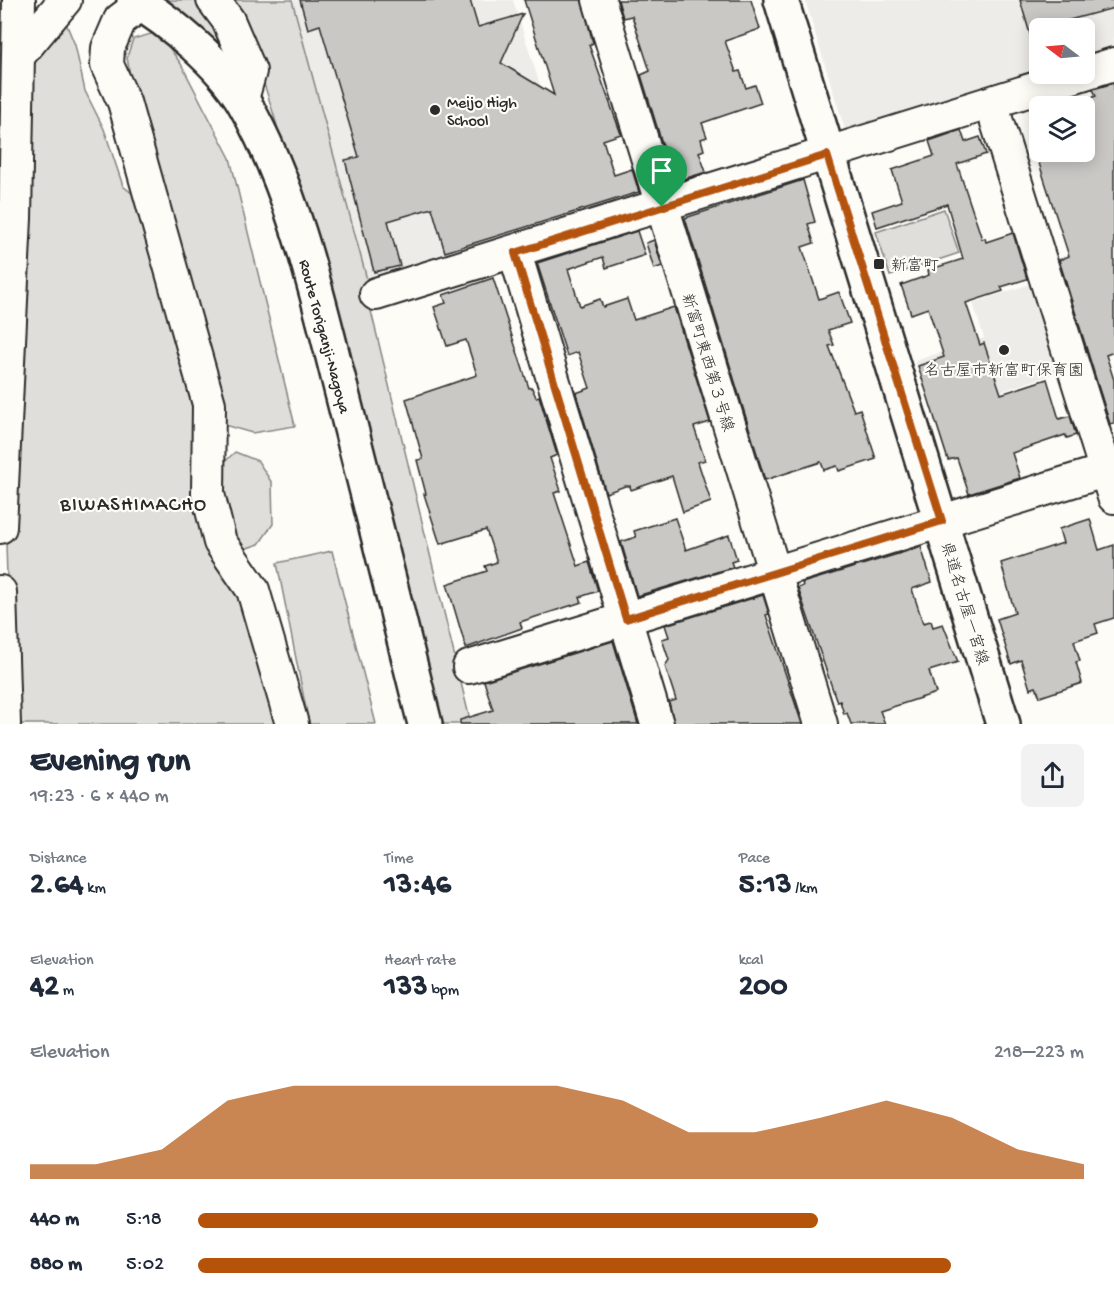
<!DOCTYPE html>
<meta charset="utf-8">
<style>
:root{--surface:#fff;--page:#f2f2f3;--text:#1f2937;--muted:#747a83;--accent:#b45309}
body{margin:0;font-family:"Gochi Hand","Klee One",sans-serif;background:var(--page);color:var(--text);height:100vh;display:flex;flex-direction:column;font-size:22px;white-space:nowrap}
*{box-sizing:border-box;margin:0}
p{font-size:20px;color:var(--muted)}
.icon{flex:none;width:33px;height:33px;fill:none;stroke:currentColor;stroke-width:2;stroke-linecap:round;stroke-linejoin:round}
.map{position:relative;height:724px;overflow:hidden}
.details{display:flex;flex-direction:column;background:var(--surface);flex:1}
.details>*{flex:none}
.needle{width:39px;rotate:286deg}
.buttons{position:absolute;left:1029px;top:18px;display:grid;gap:12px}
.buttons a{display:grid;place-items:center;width:66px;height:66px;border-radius:9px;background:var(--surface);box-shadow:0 3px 15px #0003;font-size:30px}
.pin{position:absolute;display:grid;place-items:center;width:51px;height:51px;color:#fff;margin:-62px -26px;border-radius:50% 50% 50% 0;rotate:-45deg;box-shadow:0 0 6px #0007}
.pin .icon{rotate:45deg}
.round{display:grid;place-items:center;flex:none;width:63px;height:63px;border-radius:9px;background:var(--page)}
.summary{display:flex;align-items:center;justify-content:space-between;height:102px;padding:0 30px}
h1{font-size:33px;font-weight:800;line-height:45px}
.stats{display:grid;grid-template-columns:repeat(3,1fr);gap:9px;height:102px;padding:6px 30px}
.stats div{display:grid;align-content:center}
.stats b{font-size:30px;font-weight:800}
.stats small{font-size:16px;font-weight:400}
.stats p{font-size:16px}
.chart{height:168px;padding:12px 30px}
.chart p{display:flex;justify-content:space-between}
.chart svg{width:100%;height:108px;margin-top:6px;fill:var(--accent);opacity:.7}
ul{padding:0 30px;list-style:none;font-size:20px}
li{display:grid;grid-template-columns:96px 72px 1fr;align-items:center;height:45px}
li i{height:15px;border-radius:8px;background:var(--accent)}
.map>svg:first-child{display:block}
.built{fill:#edece8}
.green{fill:#dfdeda;stroke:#858482;stroke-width:1.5}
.building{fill:#c9c8c4;stroke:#2b2b2b;stroke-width:1.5}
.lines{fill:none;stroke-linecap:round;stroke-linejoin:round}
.minor-casing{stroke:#2b2b2b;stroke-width:36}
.major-casing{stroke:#2b2b2b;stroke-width:38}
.minor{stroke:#fdfcf7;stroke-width:32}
.major{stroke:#fdfcf7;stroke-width:33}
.route-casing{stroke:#fff;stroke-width:12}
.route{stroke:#b45309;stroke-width:8}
.poi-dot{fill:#2b2b2b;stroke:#fdfcf7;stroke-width:2}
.labels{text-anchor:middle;stroke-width:4.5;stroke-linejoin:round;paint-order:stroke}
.poi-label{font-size:16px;fill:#2b2b2b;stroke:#fdfcf7;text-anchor:start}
.street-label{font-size:16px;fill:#2b2b2b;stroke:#fdfcf7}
.quarter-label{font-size:20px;letter-spacing:1.5px;fill:#2b2b2b;stroke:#fdfcf7}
</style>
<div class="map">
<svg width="1114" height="724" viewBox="0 0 1114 724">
<rect width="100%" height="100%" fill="#fdfcf7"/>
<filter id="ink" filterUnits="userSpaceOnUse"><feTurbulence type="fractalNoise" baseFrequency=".0167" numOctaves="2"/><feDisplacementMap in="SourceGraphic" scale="12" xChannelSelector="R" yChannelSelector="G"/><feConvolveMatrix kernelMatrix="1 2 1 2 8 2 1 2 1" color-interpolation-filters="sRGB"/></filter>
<g filter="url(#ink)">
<g class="built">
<path d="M292,0H513L583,220L369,287Z"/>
<path d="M805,0H1114V53L1085,62L1084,28H1040V74L847,136Z"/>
<path d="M1036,282L1065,370L1002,391L1008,407L938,431L915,361L984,338L973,303Z"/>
</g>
<g class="green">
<path d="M0,0H2L5,62L0,183Z"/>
<path d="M153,0H200L230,52L209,41Z"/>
<path d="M222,0H292L369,287L371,311L471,724H437L288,164C272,108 257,47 222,0Z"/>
<path d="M61,11L75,45L85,91L104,129L123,186L138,198L239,586L279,724H11L5,505L22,61Z"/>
<path d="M158,32L181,64L230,158L295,426L252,433L224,425L132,88L127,57L133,39Z"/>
<path d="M944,209L959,253L890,276L876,232Z"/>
<path d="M235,452L258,461L272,483L273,524L259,544L241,550L220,524L215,471Z"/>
<path d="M332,551L376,724H309L277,563Z"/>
</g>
<g class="building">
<path d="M300,0H470L478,27L523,14L501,63L554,95L524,0H582L593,43L589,45L621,134L603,140L614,175L632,169L639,192L445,252L432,208L388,221L400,266L374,272L345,160L359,157L320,25L308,29Z"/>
<path d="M618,0H751L760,29L725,41L736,72L740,71L746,88L755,85L761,103L702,123L707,137L701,139L704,150L699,152L706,172L674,182L641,75L650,71L632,16L623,18Z"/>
<path d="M1020,0H1114V8L1040,28L1030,34Z"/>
<path d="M1114,83V352L1106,355L1114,380V423L1110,424L1059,260L1069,256L1038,160L1063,152H1084V100L1096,96L1093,89Z"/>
<path d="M961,130L965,142L980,137L986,154L957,164L982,239L985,238L986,242L1013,233L1027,279L1001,287L1003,291L966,303L980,345L984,343L1001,394L1047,379L1059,419L1070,416L1076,435L1067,438L1065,435L1012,453L1020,478L969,494L957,458L948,460L918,366L944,357L928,308L911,314L901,285L929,275L928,270L963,259L947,204L877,227L872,211L902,201L892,170L934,156L929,141Z"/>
<path d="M803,180L815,222L808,224L814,243L802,247L819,299L839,292L850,323L828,330L834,345L829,346L854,411L860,409L876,459L839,471L837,466L824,470L821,462L765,480L685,218Z"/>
<path d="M637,231L645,255L606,268L603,257L568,269L580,306L600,299L603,307L627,299L634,320L674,307L710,422L694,427L705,460L698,462L711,502L683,512L672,476L631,490L630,486H625L606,493L576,393L590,388L578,352L567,356L537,263Z"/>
<path d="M654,240L662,266L654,269L646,243Z"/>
<path d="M493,278L529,388H532L536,397L539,396L557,455L550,458L561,491L554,493L578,566L589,562L598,591L580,597L582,602L520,622L522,628L466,648L447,584L487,571L485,566L497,562L486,530L440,544L424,494H426L417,460L423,459L406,399L477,375L466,340L447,346L434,307L446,303L443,295Z"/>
<path d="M675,518L686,550L729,535L737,560L731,562L733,567L637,596L621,542L636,537L634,531Z"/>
<path d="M1090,519L1099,550L1114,545V618L1095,624L1098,633L1074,641L1080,661L1076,662L1082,683L1040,697L1036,687L1030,689L1021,660L1011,664L997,619L1015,613L1001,563L1063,543L1059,529Z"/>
<path d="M921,547L932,582L912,589L923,623L931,621L933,627L943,624L958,662L929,671L936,693L880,711L885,724H851L847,713L844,714L840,701L837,702L798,588L803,586L802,583Z"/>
<path d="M763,595L769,614L766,615L802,724H674L669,702L676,700L665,666L669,660L662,639L669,637L665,625Z"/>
<path d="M613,641L638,724H460V720L493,710L484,681Z"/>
</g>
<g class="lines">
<g class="minor-casing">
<g id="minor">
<path d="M213,0L228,20L250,71L242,99"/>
<path d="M599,0L821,724"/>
<path d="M137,1L132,11L120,20L108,48L107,65L124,102L209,404L208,494L220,542L253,590L292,724"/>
<path d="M19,55L65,0"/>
<path d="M991,103L1114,497"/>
<path d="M515,253L657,724"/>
<path d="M376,294L1114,64"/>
<path d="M0,527L15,218L19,0"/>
<path d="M0,592L4,724"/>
<path d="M469,667L1114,468"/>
</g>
</g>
<g class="major-casing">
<g id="major">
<path d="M134,0C170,21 222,65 243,101C293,187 318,297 342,393C370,503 398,614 425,724"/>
<path d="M781,0L1003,724"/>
</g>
</g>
<use href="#minor" class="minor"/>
<use href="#major" class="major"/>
</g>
</g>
<g class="lines" filter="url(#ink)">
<g class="route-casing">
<path id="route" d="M827,155L942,521L626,619L515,253Z"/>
</g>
<use href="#route" class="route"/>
</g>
<g class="poi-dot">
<circle cx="435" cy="110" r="6"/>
<rect x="873" y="258" width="12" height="12" rx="3"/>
<circle cx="1004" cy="350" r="6"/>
</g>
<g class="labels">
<g class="poi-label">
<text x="447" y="107">Meijo High<tspan x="447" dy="18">School</tspan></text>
<text x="891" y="270">新富町</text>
<text x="1004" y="375" text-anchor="middle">名古屋市新富町保育園</text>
</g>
<g class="street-label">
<text transform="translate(326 336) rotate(75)" y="6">Route Toriganji-Nagoya</text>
<text transform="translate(709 362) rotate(73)" y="6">新富町東西第３号線</text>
<text transform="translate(966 603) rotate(73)" y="6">県道名古屋一宮線</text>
</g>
<g class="quarter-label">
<text x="134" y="510">BIWASHIMACHO</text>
</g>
</g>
</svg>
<div class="buttons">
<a><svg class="needle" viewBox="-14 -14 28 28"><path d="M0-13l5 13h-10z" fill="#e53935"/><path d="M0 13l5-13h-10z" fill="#747a83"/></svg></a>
<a><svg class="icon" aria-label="layers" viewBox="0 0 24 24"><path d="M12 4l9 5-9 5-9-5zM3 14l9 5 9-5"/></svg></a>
</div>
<div class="pin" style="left:662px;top:207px;background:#1e9e55"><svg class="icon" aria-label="arrive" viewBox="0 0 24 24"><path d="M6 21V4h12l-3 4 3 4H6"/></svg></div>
</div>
<section class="details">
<div class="summary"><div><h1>Evening run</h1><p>19:23 · 6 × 440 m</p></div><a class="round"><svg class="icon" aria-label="share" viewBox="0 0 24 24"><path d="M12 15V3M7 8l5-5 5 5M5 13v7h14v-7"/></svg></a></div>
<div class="stats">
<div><p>Distance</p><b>2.64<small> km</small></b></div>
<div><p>Time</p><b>13:46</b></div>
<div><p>Pace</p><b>5:13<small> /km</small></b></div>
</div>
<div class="stats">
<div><p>Elevation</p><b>42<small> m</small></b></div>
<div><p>Heart rate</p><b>133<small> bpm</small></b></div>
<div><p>kcal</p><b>200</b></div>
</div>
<div class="chart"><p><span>Elevation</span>218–223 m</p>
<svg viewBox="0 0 160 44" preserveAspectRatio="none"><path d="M0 44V38L10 38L20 32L30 12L40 6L50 6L60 6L70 6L80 6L90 12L100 25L110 25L120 19L130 12L140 19L150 32L160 38V44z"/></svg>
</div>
<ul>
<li><b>440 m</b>5:18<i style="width:70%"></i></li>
<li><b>880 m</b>5:02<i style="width:85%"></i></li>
</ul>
</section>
